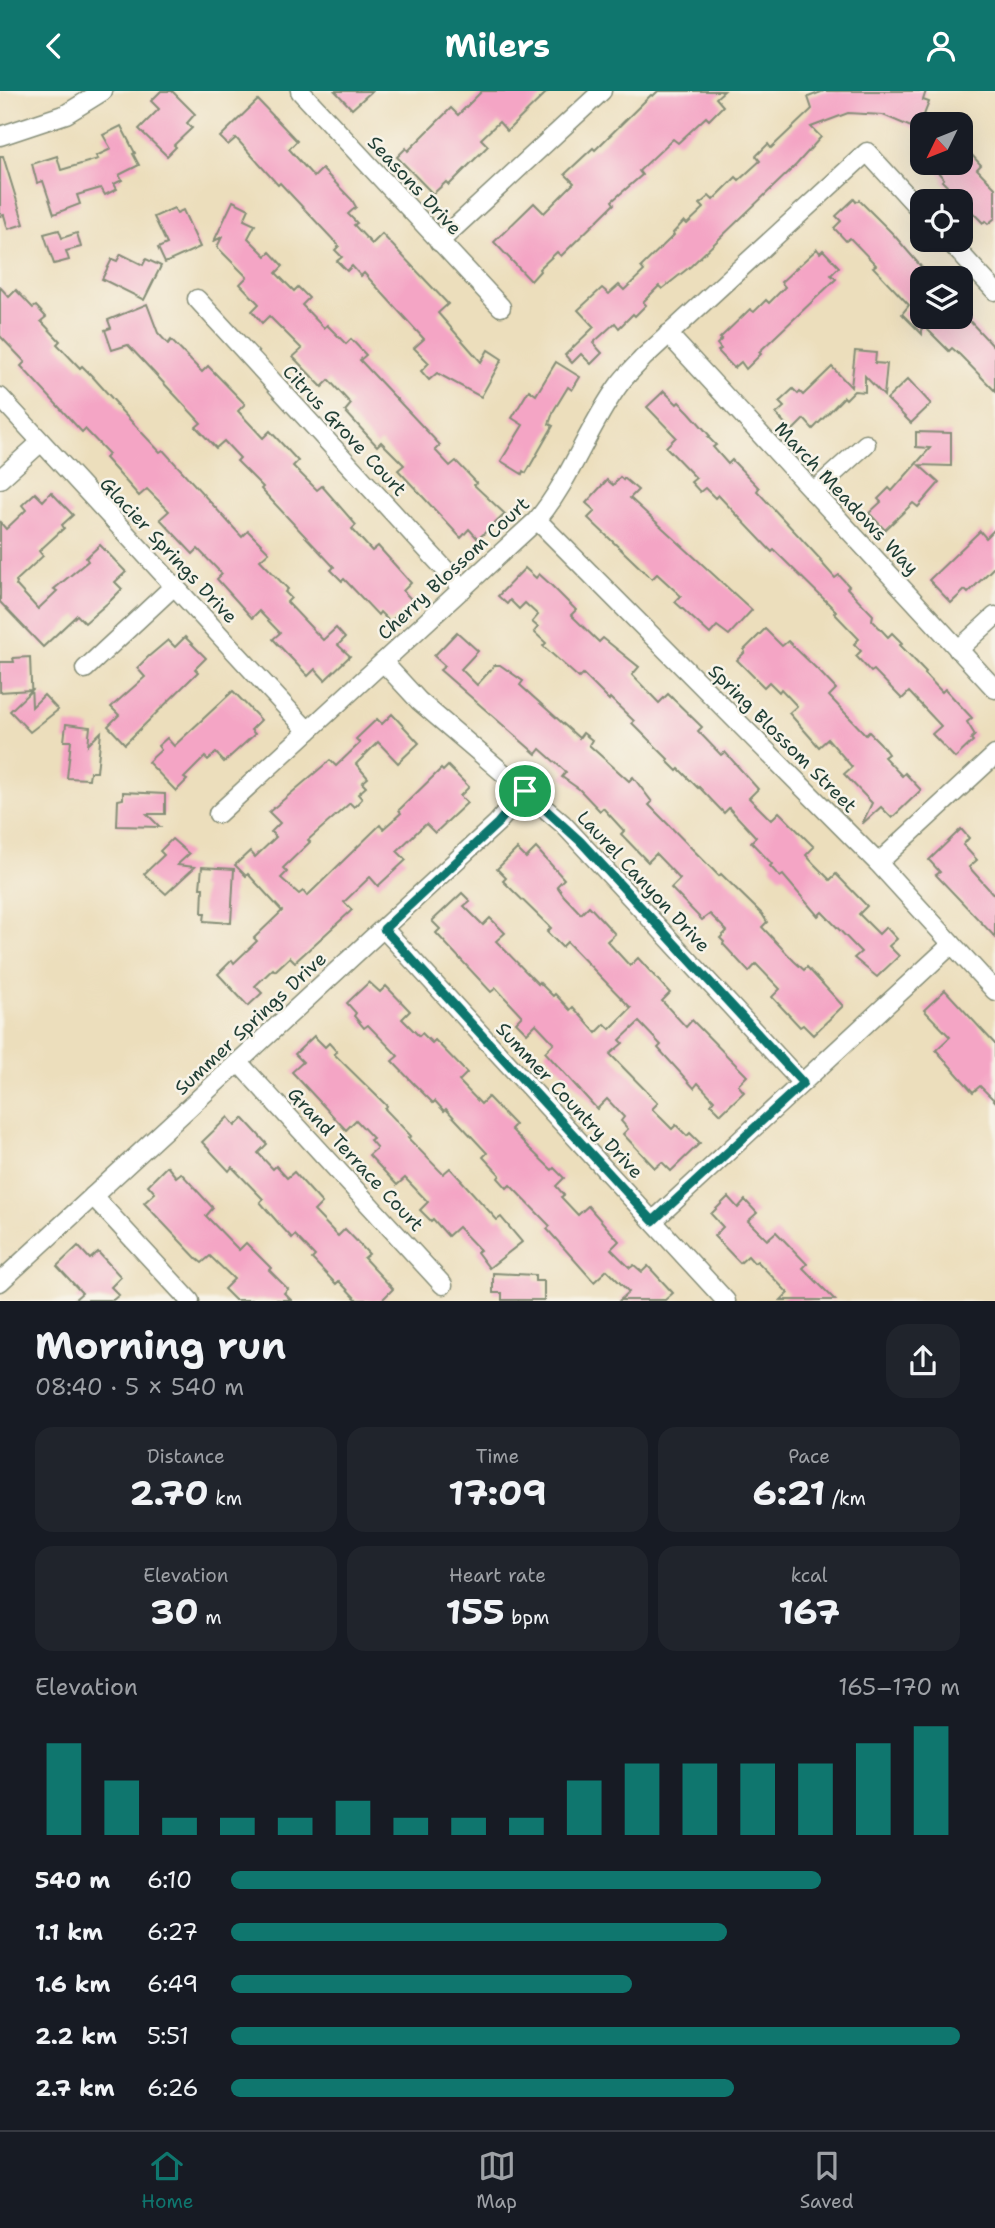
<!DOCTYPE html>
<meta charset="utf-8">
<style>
:root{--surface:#171b24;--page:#20242c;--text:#f1f3f6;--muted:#9ea1a6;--line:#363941;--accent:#0f766e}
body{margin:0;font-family:"Shantell Sans",sans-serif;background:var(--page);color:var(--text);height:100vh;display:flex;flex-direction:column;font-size:26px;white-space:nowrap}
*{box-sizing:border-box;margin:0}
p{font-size:23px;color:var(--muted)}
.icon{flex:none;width:38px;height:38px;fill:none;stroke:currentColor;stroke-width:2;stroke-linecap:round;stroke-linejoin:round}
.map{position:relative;height:1210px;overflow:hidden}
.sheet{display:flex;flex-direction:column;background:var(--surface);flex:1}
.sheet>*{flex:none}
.needle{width:46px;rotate:227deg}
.controls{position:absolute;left:910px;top:21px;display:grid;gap:14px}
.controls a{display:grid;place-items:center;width:63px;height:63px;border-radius:14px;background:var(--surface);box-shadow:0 7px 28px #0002;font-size:35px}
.pin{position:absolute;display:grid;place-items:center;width:60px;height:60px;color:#fff;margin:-30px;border:4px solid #fff;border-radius:50%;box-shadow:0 2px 7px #0007}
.round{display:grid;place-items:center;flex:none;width:74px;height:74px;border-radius:21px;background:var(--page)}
.summary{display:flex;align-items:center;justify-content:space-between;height:119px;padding:0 35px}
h1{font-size:38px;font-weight:700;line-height:52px}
.stats{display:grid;grid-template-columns:repeat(3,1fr);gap:10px;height:119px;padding:7px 35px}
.stats div{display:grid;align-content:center;border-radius:18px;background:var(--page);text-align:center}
.stats b{font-size:35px;font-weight:700}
.stats small{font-size:19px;font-weight:400}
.stats p{font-size:19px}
.chart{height:196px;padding:14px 35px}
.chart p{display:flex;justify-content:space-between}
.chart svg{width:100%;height:126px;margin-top:7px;stroke:var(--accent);stroke-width:6}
ul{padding:0 35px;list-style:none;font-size:23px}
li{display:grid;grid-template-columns:112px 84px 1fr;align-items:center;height:52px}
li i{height:18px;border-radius:9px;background:var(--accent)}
header{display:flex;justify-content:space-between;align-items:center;height:91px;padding:0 35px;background:var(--accent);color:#fff;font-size:32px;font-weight:700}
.tabs{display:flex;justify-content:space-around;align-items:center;height:98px;border-top:2px solid var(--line);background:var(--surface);font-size:19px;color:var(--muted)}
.tabs a{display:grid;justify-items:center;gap:4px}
.tabs .active{color:var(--accent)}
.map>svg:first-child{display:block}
.building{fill:#f4a5c5}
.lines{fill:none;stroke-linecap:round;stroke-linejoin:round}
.minor-casing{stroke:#868e78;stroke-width:21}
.minor{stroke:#fff;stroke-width:18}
.route-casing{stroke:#fff;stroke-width:14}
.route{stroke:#0f766e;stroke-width:9}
.labels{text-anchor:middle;stroke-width:5;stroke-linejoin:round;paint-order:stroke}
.street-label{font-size:19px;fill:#1f3d34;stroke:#f7f3e8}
</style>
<header><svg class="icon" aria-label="back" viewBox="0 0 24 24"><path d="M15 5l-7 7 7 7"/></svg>Milers<svg class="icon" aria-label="person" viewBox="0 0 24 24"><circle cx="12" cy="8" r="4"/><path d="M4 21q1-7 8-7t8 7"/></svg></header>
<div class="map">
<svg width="995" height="1210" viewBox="0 0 995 1210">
<rect width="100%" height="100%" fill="#f7f3e8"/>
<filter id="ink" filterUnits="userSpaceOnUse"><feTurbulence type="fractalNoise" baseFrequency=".0143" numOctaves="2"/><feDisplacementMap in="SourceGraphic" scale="14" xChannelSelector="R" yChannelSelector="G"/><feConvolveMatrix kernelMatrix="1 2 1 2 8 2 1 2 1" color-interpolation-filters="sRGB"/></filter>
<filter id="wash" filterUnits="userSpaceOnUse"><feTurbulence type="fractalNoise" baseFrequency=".00686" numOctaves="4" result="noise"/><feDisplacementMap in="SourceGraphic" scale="28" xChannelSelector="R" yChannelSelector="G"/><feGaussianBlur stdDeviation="1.57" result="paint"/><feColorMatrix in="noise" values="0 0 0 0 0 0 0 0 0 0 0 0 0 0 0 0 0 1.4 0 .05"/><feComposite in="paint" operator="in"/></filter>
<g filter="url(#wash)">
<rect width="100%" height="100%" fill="#ecdebc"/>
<g id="blocks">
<g class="building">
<path d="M161,0H172L195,23L187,32L192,37L174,54L176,56L167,65L139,38L159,18L151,10Z"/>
<path d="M335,0H372L352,18Z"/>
<path d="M482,0H548L507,40L499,31L481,48L488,55L449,94L446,91L433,103L397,66L406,57L408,60L451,17L458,24Z"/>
<path d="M658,0H724L716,7L723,15L709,29L706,26L678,52L673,48L639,80L642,84L612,110L614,113L561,165L557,161L539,178L540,180L531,190L494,151L534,112L544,122L574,92L565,83L593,57L595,59L651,4L653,5Z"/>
<path d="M824,0H926L923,9L929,11L918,39L883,24L848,22L811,36L821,46L796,74L691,175L662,198L659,195L643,211L646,214L635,225L633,223L619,237L615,232L593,252L602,262L591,273L581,263L572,272L565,264L594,236L578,219L602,197L609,203L619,194L624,199L644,180L641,176L674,144L673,142L684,130L687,133L704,117L700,113L709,105L713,109L736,86L739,89L760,70L756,65L768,53L771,57L812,18L808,6Z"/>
<path d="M258,9L297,50L289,58L314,86L322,78L352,109L356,116L348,123L357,132L354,134L372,153L382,143L448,213L438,222L481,271L488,259L502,268L481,306L437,282L429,289L421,280L429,272L414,257L424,248L364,182L361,185L352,175L347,180L337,170L342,166L335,159L339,155L280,92L278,94L236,47L228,54L220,46Z"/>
<path d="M121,35L135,62L133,63L139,74L119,84L122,89L114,93L117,98L105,104L101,97L77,104L80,113L54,123L43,90L37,92L32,73L57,65L61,79L98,68L96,65L111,58L103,44Z"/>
<path d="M969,61L981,74L977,78L995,97V127L988,133L985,130L983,132L942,90L944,88L930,72H961Z"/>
<path d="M0,65H3L24,133L8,138L4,124L0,125Z"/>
<path d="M854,108L856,111L859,109L893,143L930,186L922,187V226H966L995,257V300L960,264L952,257L949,260L922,233V243L902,223L909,214L873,176L876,174L850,147L846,150L834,137L841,130L836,125Z"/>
<path d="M233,110L249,118L244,129L255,134L248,147L266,165L270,161L283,175L276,182L294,200L298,196L309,207L302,214L324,237L327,234L346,253L351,248L366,264L360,269L440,354L435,359L450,375L456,370L477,392L474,394L505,423L478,448L469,438L461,447L398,379L404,374L381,351L377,355L345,320L351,313L329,289L322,296L293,266L302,258L269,225L262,232L252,220L259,213L240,193L247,186L217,156L222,146L214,150Z"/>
<path d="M174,117L177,122L183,119L200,156L165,172L158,157L167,153L154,126Z"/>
<path d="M59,139L62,147L77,142L81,156L66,160L69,169L54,173L44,143Z"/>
<path d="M817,158L820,162L823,159L839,176L831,184L836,188L759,261L761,263L746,278L741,271L734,277L718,260L721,258L717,253L722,248L720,247L750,218L754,221L766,209L769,212L785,196L781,191Z"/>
<path d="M121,163L143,174L146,168L161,175L144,209L102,188L112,168L117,170Z"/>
<path d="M0,196L9,206L16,199L33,217L36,215L46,226L41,230L60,250L57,253L80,277L82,275L92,285L117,313L116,314L160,361L163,359L242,446L248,440L269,461L260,469L288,498L285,501L291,507L287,511L323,549L336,537L345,547L338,554L350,565L325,589L315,578L308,585L273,548L280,542L259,520L252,527L217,488L222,483L198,458L193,463L160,428L169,420L147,398L139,405L105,367L109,363L85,338L82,341L21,275L25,271L0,245Z"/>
<path d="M147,213L158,242L168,253L171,249L202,281L208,275L245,313L238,320L263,347L270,340L298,370L293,375L317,399L322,395L356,434L352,438L372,460L378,455L411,492L403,500L413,510L390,531L380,521L378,524L344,488L342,490L331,479L334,476L261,398L263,396L237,370L240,367L224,350L216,357L196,336L201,332L128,254L112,259L105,239L111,237L108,229Z"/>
<path d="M855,260L876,262L875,272L887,273L884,305L865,285V301L854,300L846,308L844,306L813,338L804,328L792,340L776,323L784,316L779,311L793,298L798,303L800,301L803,304L832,276L851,296Z"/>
<path d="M556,271L580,286L572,299L568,296L554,319L549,333L553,335L526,382L523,380L522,383L501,370L523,334L512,327L529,299L536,304Z"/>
<path d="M908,288L931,313L911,332L887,308Z"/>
<path d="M664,300L677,313L679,311L689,321L710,345L708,346L716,354L713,356L728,373L732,369L759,397L757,400L821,469L820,470L835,487L839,484L849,495L847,497L873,524L872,529L888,546L892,542L902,552L900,554L926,581L925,583L942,601L945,598L972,627L967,631L975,644L971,648L973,650L955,667L932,643L941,635L909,601L902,608L874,579L871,581L856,565L861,560L854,553L859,548L834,522L836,520L774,459L772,461L718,404L715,407L705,397L700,401L691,391L696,387L666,356L676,346L647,316Z"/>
<path d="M916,341L951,342V375L919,374L939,392L918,416L913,412L885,439L869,422L881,411L878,408L889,397L892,400L930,357L916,356Z"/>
<path d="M620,386L623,389L624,387L638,399L630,407L752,519L729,544L717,535L710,543L675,511L681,505L657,483L652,488L588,427L595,420L586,412L607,389L613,394Z"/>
<path d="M51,401L73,424L62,434L64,437L39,460L43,465L16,490L17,492L16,494L38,518L57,500L54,498L88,470L86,467L100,454L126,481L115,491L122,498L111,509L85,532L77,524L43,556L0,511V431L6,438L26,419L22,414L35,402L43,410Z"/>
<path d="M995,438V475L968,502L965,499L951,512L929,489L980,440L986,447Z"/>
<path d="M525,477L536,487L539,483L550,493L576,519L571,524L599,551L603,547L639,576L632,584L659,612L668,603L702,636L698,640L721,664L725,661L758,698L749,707L771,729L779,721L814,756L806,764L814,773L830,789L836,783L867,815L859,823L879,843L886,836L897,848L889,855L899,865L877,886L854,867L861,861L822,821L818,825L783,784L780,786L770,775L772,773L751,751L756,746L729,717L724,722L699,696L698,697L679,678L677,680L667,670L668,668L632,632L634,630L610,607L609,609L583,583L579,587L543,555L546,552L534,541L538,536L532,531L538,524L525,512L519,518L510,509L507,513L498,505Z"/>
<path d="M765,538L782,555L788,550L818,579L836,598L829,605L866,644L869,641L880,652L888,663L884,666L902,685L905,682L921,699L892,727L881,716L862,733L872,712L844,683L852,676L828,648L819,656L789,622L797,615L781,598L779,601L769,591L764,596L737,569L745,561L744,559Z"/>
<path d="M457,541L478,560L461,578L477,594L495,574H500L523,590L520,594L579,647L583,642L592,649L589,654L629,690L633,686L652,711L649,714L719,785L721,783L762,823L767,831L762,836L794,870L804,879L807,876L843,915L813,944L803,934L800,936L772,906L780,898L756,873L749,881L723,853L724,851L720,847L727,840L710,823L702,829L671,797L680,788L656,763L648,771L621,743L624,740L603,717L600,720L579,698L562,686L566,681L540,658L536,663L440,579L445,575L434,565Z"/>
<path d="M185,546L206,567L195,578L198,581L125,653L108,635L119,624L111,616L145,586L137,577L148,566L168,549L175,556Z"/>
<path d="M30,566L32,616L44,604L58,619L30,641L10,620L32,599L0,601V571H14L13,567Z"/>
<path d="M233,600L261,629L251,639L255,643L224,671L216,662L208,669L205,666L184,687L187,689L176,700L148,671L161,659L158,655L167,647L174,655Z"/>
<path d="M392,623L419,652L398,672L378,651L356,673L368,687L362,692L366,696L358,703L362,708L354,716L350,712L308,749L310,751L283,777L287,781L281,787L299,803L303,800L307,805L380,734L383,738L401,722L399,719L441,678L443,680L448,675L469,696L460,705L467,712L435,742L426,733L418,740L397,760L406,769L378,795L370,786L344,811L352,819L295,871L290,866L275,880L273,878L255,895L262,902L248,915L218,883L232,869L234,872L257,850L254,847L282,820L248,783L246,785L235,774L250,760L255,766L276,746L271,741L280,732L269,721L330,669L336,675L360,652L356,648L377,628L382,633Z"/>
<path d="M66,633L90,636L88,654L101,641L97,681H90L89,688L67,687L71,650H64Z"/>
<path d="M123,701L165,703V723H147L160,736L117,735L118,709L123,708Z"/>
<path d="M961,738L969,747L963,754L977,769L969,776L995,805V846L936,784L940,781L929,769Z"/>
<path d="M172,748L189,763L177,774L195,776L166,803L144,783L164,764L160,760Z"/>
<path d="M536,757L564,788L557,795L564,805L581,823L589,815L615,843L607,850L630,875L638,867L670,902L662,910L686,936L692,929L747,985L738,994L744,1001L721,1023L711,1013L714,1009L698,992L694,997L658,957L661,954L639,931L620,949L623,952L610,963L658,1012L652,1018L672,1038L676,1034L687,1045L690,1042L700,1052L671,1080L662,1071L655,1077L623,1043L628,1038L621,1030L624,1026L607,1008L597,1018L545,961L554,952L536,933L527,942L516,931L522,925L496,897L491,901L436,842L440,838L432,830L462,802L470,810L464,815L483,834L490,827L505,842L496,850L538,893L539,891L553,905L555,903L570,919L573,916L596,942L605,933L610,938L631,917L567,851L562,856L547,841L551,837L503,790L506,787L497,778L517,758L526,767Z"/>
<path d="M202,776L234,778L231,832L204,830L205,822H202L203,797H200Z"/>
<path d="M369,891L380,901L386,895L410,920L402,928L419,945L422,942L432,952L435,949L467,982L459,990L481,1013L488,1006L515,1034L511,1038L529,1057L552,1079L554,1077L564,1087L556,1095L564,1104L561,1106L578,1124L588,1115L619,1150L611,1158L630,1177L634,1174L642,1181L648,1175L673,1202L665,1209H620L629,1201L607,1179L594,1191L547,1138L550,1135L510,1094L507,1097L498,1087L500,1084L483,1066L487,1062L446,1018L444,1020L435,1010L433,1012L414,993L392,970L398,965L368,934L364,937L354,925L356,922L347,912Z"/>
<path d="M945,899L995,953V1010L980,995L973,1001L936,959L950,946L924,919Z"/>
<path d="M314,945L325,956L329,952L337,961L334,963L387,1015L385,1018L411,1045L408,1047L443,1083L450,1077L497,1129L501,1126L522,1151L489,1177L477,1161L480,1159L458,1136L448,1145L433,1128L431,1130L420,1119L428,1111L405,1087L397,1094L369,1064L377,1057L370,1049L373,1047L356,1029L346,1039L292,981L303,971L295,963Z"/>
<path d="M228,1026L235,1035L243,1027L267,1053L258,1062L273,1078L276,1075L287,1087L294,1081L322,1112L314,1120L338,1145L345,1138L369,1163L364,1167L393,1198L382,1209H357L339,1190L336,1193L312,1168L315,1165L295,1144L292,1147L280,1134L260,1111L263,1108L232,1076L229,1080L202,1051Z"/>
<path d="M167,1075L176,1086L181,1082L213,1117L206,1125L239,1159L246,1152L271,1177L269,1179L288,1198L284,1202L291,1209H235L224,1198L234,1188L210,1165L202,1172L197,1168L144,1112L155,1102L148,1094Z"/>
<path d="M728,1106L738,1117L745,1109L757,1122L748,1130L767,1149L776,1141L807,1173L803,1177L835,1209H781L788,1202L757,1170L754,1172L748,1165L740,1172L714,1145L723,1136L711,1123Z"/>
<path d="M78,1155L90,1168L98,1161L121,1186L111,1196L119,1204L113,1209H74L82,1202L57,1175Z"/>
<path d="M493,1182L535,1184V1190H544V1209H502V1202H493Z"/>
</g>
</g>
</g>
<g filter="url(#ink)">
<use href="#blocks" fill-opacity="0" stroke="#868e78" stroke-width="2"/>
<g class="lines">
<g class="minor-casing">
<g id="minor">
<path d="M300,0L501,216"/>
<path d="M0,45L66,23L103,0"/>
<path d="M948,149L995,200"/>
<path d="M439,151L602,0"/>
<path d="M197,208L463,498"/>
<path d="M668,243L995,598"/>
<path d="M0,306L308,640"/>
<path d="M0,388L41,351"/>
<path d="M813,401L866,353"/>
<path d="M537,429L878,772L995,900"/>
<path d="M958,559L995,525"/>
<path d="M383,571L419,610L563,733L802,992"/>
<path d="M85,578L174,495"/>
<path d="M218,723L537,429C571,388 587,338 618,295C625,285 635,276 643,267L867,61L922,121"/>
<path d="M878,772L995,664"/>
<path d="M384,838L726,1210"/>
<path d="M239,972L443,1194"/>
<path d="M93,1105L190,1210"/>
<path d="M653,1130L952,853"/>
<path d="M0,1191L497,732L525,700"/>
</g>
</g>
<use href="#minor" class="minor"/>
</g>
</g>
<g class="lines" filter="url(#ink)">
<g class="route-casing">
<path id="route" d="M525,700L580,750L803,992L653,1130L384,838L498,732Z"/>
</g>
<use href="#route" class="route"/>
</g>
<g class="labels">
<g class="street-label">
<text transform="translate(415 94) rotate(47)" y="7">Seasons Drive</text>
<text transform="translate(345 339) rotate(47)" y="7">Citrus Grove Court</text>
<text transform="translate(847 407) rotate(47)" y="7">March Meadows Way</text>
<text transform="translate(169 459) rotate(47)" y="7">Glacier Springs Drive</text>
<text transform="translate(453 477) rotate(-43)" y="7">Cherry Blossom Court</text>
<text transform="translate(783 647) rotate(45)" y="7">Spring Blossom Street</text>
<text transform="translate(644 790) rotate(47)" y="7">Laurel Canyon Drive</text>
<text transform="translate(250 932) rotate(-43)" y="7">Summer Springs Drive</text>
<text transform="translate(570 1009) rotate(47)" y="7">Summer Country Drive</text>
<text transform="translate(356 1068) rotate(47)" y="7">Grand Terrace Court</text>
</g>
</g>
</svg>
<div class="controls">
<a><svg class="needle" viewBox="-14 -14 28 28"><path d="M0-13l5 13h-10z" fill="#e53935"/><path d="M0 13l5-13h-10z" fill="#9ea1a6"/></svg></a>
<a><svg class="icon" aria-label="locate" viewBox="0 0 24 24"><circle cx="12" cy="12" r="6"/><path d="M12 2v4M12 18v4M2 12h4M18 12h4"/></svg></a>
<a><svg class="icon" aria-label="layers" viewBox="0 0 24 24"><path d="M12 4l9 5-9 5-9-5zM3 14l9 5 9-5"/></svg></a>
</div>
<div class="pin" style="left:525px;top:700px;background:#1e9e55"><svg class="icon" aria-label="arrive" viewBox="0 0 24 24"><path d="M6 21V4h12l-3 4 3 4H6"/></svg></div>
</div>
<section class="sheet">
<div class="summary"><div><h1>Morning run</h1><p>08:40 · 5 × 540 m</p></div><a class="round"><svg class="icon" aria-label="share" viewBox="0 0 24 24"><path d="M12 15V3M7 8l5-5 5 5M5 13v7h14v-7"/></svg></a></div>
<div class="stats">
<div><p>Distance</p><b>2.70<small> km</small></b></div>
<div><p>Time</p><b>17:09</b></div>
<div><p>Pace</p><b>6:21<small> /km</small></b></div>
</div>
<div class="stats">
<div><p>Elevation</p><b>30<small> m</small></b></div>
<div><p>Heart rate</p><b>155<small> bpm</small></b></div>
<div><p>kcal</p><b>167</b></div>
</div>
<div class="chart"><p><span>Elevation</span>165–170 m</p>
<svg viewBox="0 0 160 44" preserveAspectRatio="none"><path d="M5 44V12M15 44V25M25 44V38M35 44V38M45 44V38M55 44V32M65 44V38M75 44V38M85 44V38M95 44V25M105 44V19M115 44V19M125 44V19M135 44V19M145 44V12M155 44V6"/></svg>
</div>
<ul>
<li><b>540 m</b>6:10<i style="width:81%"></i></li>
<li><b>1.1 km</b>6:27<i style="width:68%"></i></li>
<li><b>1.6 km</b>6:49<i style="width:55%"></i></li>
<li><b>2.2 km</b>5:51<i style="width:100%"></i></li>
<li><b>2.7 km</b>6:26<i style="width:69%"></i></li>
</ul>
</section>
<nav class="tabs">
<a class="active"><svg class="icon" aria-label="home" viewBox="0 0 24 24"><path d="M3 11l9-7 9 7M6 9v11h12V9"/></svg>Home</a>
<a><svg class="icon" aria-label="map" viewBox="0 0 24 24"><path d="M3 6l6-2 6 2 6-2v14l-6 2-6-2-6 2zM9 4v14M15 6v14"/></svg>Map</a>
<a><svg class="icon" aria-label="saved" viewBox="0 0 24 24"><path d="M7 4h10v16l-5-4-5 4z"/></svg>Saved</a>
</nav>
